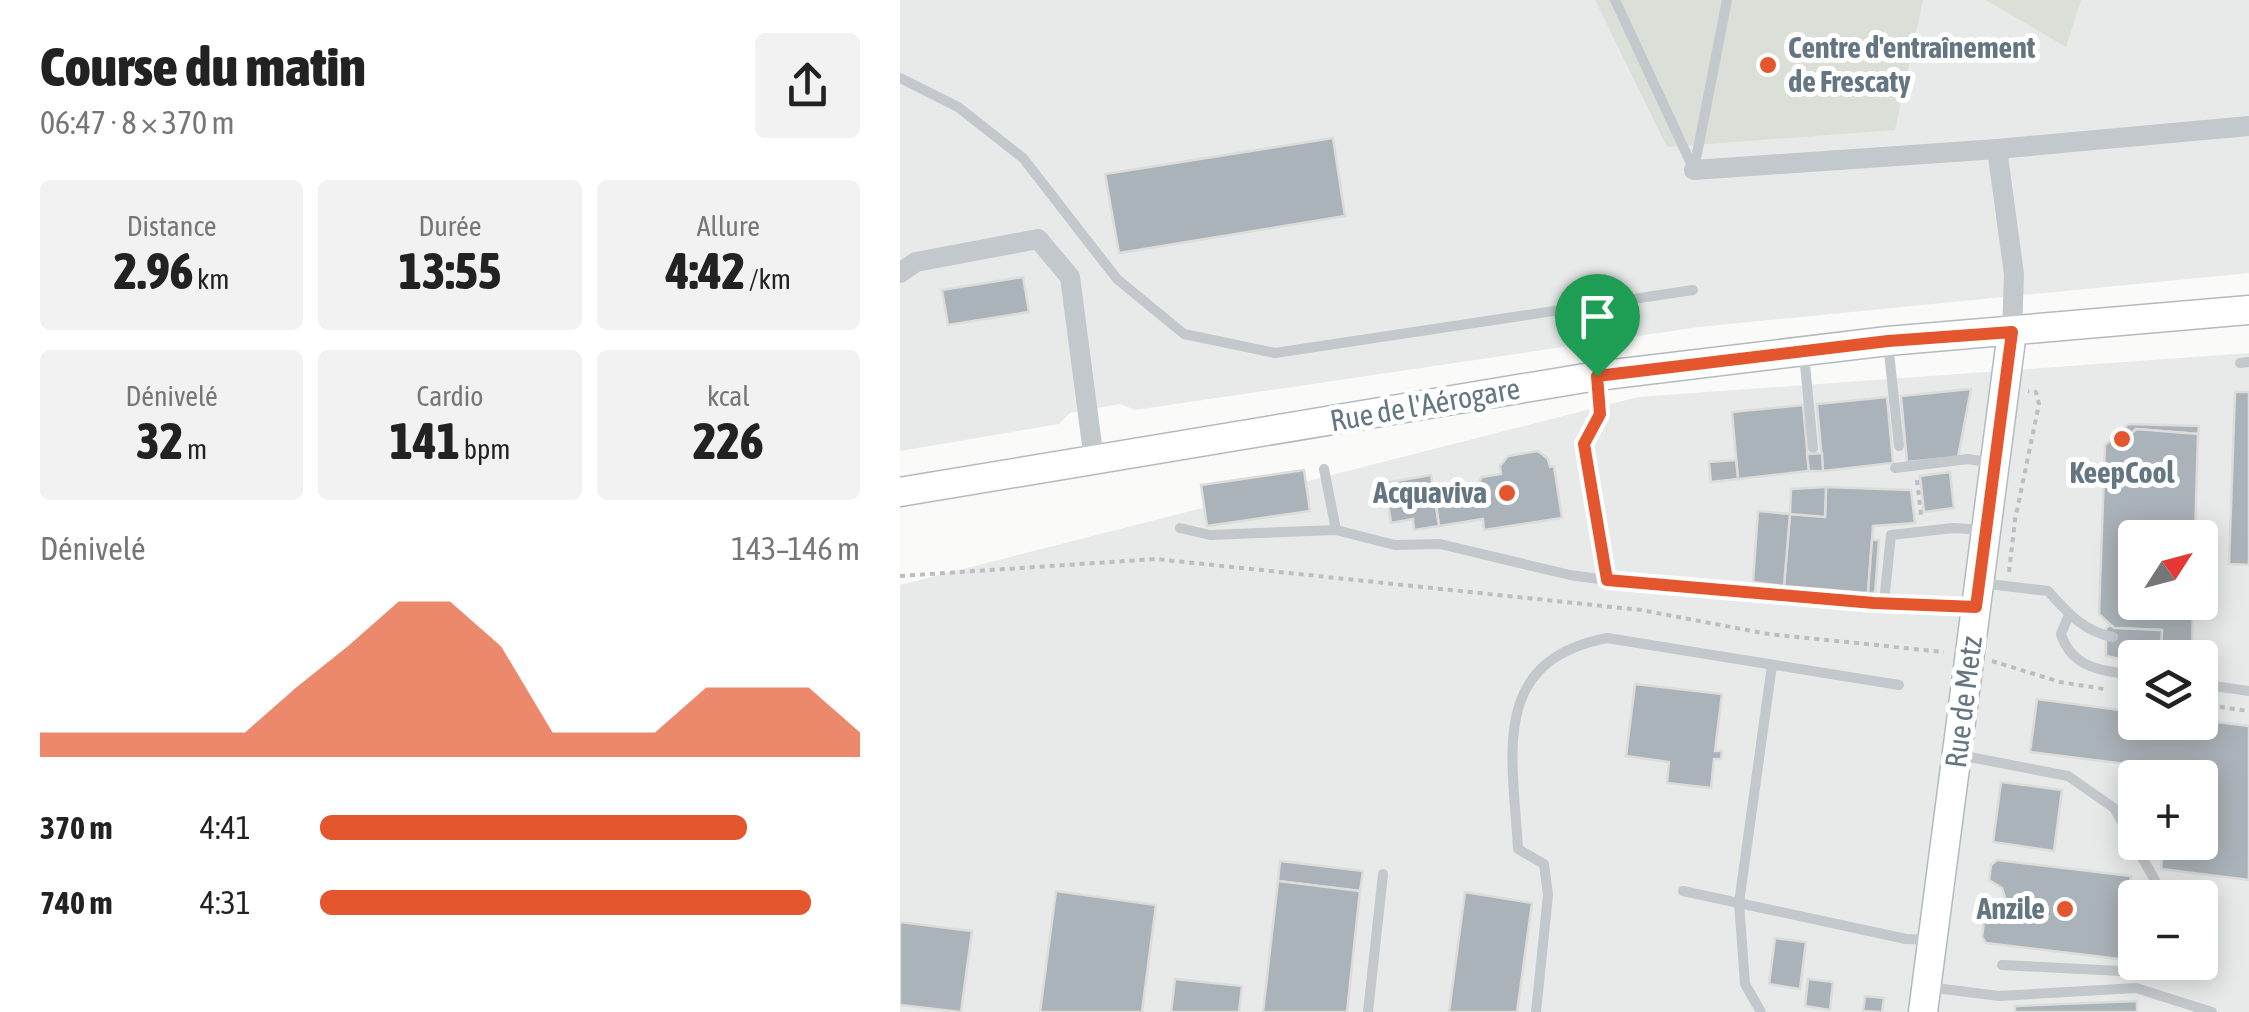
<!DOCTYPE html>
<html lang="fr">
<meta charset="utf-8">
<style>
:root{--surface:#fff;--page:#f2f2f2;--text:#222;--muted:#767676;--accent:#e4572e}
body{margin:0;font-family:"Asap Condensed",sans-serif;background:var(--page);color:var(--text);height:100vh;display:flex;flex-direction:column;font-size:38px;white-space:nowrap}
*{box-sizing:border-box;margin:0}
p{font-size:32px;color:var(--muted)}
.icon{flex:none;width:55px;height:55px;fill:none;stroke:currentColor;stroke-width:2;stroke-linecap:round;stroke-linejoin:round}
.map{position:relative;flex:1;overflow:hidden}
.sheet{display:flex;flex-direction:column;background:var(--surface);width:900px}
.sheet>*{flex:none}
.needle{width:65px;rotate:54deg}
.controls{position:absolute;left:1218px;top:520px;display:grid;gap:20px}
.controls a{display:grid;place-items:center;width:100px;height:100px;border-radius:10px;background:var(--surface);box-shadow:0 5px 25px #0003;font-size:50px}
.pin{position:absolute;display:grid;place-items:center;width:85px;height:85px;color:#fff;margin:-102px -42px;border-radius:50% 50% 50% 0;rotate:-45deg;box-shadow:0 0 10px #0007}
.pin .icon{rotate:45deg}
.round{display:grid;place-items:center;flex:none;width:105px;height:105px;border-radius:10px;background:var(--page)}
.summary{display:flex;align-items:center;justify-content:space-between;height:170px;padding:0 40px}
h1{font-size:55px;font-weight:800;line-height:75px}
.stats{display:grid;grid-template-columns:repeat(3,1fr);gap:15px;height:170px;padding:10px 40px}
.stats div{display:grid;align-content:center;border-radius:10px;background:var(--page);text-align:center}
.stats b{font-size:50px;font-weight:800}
.stats small{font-size:28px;font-weight:400}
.stats p{font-size:28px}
.chart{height:280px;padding:20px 40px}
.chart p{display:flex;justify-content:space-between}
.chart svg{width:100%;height:180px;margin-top:10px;fill:var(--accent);opacity:.7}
ul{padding:0 40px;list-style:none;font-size:32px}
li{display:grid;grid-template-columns:160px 120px 1fr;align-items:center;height:75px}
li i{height:25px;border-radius:12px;background:var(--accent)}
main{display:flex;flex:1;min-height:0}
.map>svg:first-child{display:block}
.built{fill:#e8e9e9;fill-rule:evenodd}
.green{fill:#dadfd7}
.building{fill:#aab3b9;stroke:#dcdcda;stroke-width:2.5}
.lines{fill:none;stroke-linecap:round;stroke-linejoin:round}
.secondary-casing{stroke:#b3babf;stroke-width:31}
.path{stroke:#bbbfc2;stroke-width:4;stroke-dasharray:5 5;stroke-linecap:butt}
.lane{stroke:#c3c8cc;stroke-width:10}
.street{stroke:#c3c8cc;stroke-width:20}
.secondary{stroke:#fff;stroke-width:28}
.route-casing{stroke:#fff;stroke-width:20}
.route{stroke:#e4572e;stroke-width:12}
.poi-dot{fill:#e4572e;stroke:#fff;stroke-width:4}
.labels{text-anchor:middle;stroke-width:10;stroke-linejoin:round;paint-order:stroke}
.poi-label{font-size:30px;font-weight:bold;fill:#657683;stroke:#fff;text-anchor:end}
.street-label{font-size:30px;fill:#657683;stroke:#fff}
</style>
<main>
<section class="sheet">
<div class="summary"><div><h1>Course du matin</h1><p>06:47 · 8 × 370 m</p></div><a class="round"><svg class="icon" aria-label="share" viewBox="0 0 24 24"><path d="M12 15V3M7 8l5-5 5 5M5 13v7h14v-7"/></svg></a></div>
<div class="stats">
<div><p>Distance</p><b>2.96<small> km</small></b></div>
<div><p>Durée</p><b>13:55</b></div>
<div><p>Allure</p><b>4:42<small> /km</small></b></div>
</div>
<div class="stats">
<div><p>Dénivelé</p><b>32<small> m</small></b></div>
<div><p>Cardio</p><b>141<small> bpm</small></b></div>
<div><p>kcal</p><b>226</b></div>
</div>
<div class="chart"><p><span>Dénivelé</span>143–146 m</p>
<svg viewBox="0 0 160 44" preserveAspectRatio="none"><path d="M0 44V38L10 38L20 38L30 38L40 38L50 27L60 17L70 6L80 6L90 17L100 38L110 38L120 38L130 27L140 27L150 27L160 38V44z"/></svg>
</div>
<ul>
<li><b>370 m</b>4:41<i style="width:79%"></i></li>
<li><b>740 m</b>4:31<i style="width:91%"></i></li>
</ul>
</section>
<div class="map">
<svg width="1349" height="1012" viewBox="0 0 1349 1012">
<rect width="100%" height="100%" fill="#fafaf8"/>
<g class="built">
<path d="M0,0H1349V273L799,327L235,410L220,404L170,413L159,424L0,451Z"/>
<path d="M1349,353V1012H0V585L738,397ZM1235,538H1300V602H1235ZM1235,658H1300V722H1235ZM1235,778H1300V842H1235ZM1235,898H1300V962H1235Z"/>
</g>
<g class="green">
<path d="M695,0H1023L995,130L767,147Z"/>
<path d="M1086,0H1181L1166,47Z"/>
</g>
<g class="building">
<path d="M433,138L445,216L219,253L205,174Z"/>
<path d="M123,277L129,312L48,325L42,290Z"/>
<path d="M1071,389L1058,457L1007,462L1001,396Z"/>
<path d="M1335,392H1349V565L1329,564Z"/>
<path d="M987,397L993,463L923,471L917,404Z"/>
<path d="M903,405L909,471L838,479L832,412Z"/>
<path d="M1229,424L1299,426L1298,434L1236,429L1230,435L1223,428Z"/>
<path d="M1223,428L1230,435L1236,429L1298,434L1295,538H1235V602H1293L1292,649L1261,648L1262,630L1214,628L1199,614L1205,445Z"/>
<path d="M638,451L648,459L650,467L654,466L662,518L584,530L583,519L539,526L535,496L578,489L577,485L582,477L601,474L600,466L608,456Z"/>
<path d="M922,453L923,471H909L907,454Z"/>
<path d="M836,460L838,479L811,482L809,462Z"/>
<path d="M404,470L410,511L307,526L301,485Z"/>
<path d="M1050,472L1054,508L1024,512L1020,476Z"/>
<path d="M531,475L539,526L514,530L513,519L491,523L485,483Z"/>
<path d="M926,487L1011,490L1015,523L973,526L968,593L884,586L890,514L925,517Z"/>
<path d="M926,487L925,517L890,514L891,489Z"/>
<path d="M858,511L890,514L884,586L853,582Z"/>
<path d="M972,540H979L975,593H968Z"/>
<path d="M1211,625L1214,628L1262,630L1261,648L1292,649L1291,658H1235V662L1206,656V628Z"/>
<path d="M735,684L822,694L815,751H822L821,759H814L811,788L767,783L769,762L726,756Z"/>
<path d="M1137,699L1235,712V722H1300V720L1349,726V880L1261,869L1264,842H1300V778H1273L1274,770L1130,752Z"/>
<path d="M1101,782L1162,790L1154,851L1093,842Z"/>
<path d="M1097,860L1231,876L1220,959L1086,943L1082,937L1084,921L1100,916L1106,901L1102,888L1089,880L1091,865Z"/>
<path d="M380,861L463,871L460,891L378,881Z"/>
<path d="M378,881L460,891L447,1012H363Z"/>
<path d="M156,891L256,905L242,1012H140Z"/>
<path d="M565,892L632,903L617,1012H549Z"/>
<path d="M0,922L72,931L61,1012L0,1005Z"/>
<path d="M875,938L906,942L900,989L869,984Z"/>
<path d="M275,979L342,986L339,1012H271Z"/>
<path d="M908,979L933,982L930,1010L905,1006Z"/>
<path d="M965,996L984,998L982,1012L963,1011Z"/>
<path d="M1237,1001V1012H1115V1006Z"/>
</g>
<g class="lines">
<g class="secondary-casing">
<g id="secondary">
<path d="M0,492L697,376L988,341L1349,310"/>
<path d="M1023,1012L1112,332"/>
</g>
</g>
<g class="path">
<path d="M1017,480L1021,515"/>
<path d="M1109,572L1115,520L1139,404L1136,392L1128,391"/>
<path d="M0,576L256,559L741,610L868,634L1044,652"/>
<path d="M1092,661L1160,682L1204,689"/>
<path d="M1300,704L1349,711"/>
</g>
<g class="lane">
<path d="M715,0L794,170"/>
<path d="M0,78L58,107L123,158L217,279L284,334L375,353L793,290"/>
<path d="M794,169L827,0"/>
<path d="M988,343L999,446"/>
<path d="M904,354L913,448"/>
<path d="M1340,363L1349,362"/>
<path d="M697,377L701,414L685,444L707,580L984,602"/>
<path d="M995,468L1068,459L1093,463"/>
<path d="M424,469L436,530"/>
<path d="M280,528L310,535L436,530L495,545L540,544L670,575L707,580"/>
<path d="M1080,583L1148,591C1167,612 1184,632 1213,637"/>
<path d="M1072,607L984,602L991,535L1053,528L1084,530"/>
<path d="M1169,615L1161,634C1172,669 1203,671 1235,675"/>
<path d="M1300,684L1349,691"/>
<path d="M1059,755L1168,776L1214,808L1265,898"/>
<path d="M783,891L1006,939L1032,940"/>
<path d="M1102,965L1220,971L1242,962"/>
<path d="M1027,987L1099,996L1236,988L1312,1012"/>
<path d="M468,1012L483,874"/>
<path d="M636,1012L648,895L644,864L618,849C613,756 588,661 707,638L999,685"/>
<path d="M861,1012L845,984L839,903L872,665"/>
</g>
<g class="street">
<path d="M1097,149L1114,274L1112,332"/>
<path d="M794,170L1097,149L1349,126"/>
<path d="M0,273L16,262L138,239L170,277L194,460"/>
</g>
<use href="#secondary" class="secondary"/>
</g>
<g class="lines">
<g class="route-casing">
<path id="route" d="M1112,332L1076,607L974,603L707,580L684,444L700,414L697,376L988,341Z"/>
</g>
<use href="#route" class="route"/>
</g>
<g class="poi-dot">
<circle cx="868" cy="65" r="10"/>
<circle cx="1222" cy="439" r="10"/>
<circle cx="607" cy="493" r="10"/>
<circle cx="1165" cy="909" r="10"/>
</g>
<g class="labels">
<g class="poi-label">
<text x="888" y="58" text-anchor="start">Centre d'entraînement<tspan x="888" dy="34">de Frescaty</tspan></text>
<text x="1222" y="483" text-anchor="middle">KeepCool</text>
<text x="587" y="503">Acquaviva</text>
<text x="1145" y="919">Anzile</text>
</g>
<g class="street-label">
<text transform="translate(525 405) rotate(-10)" y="10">Rue de l'Aérogare</text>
<text transform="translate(1064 702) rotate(-83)" y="10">Rue de Metz</text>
</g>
</g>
</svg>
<div class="controls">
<a><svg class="needle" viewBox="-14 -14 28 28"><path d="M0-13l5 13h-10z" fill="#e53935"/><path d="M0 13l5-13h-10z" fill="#767676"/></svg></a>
<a><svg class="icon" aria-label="layers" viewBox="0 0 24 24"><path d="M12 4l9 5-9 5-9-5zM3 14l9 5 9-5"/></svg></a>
<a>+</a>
<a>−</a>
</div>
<div class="pin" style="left:697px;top:376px;background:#1e9e55"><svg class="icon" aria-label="arrive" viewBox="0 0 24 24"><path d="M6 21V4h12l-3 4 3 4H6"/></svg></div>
</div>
</main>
